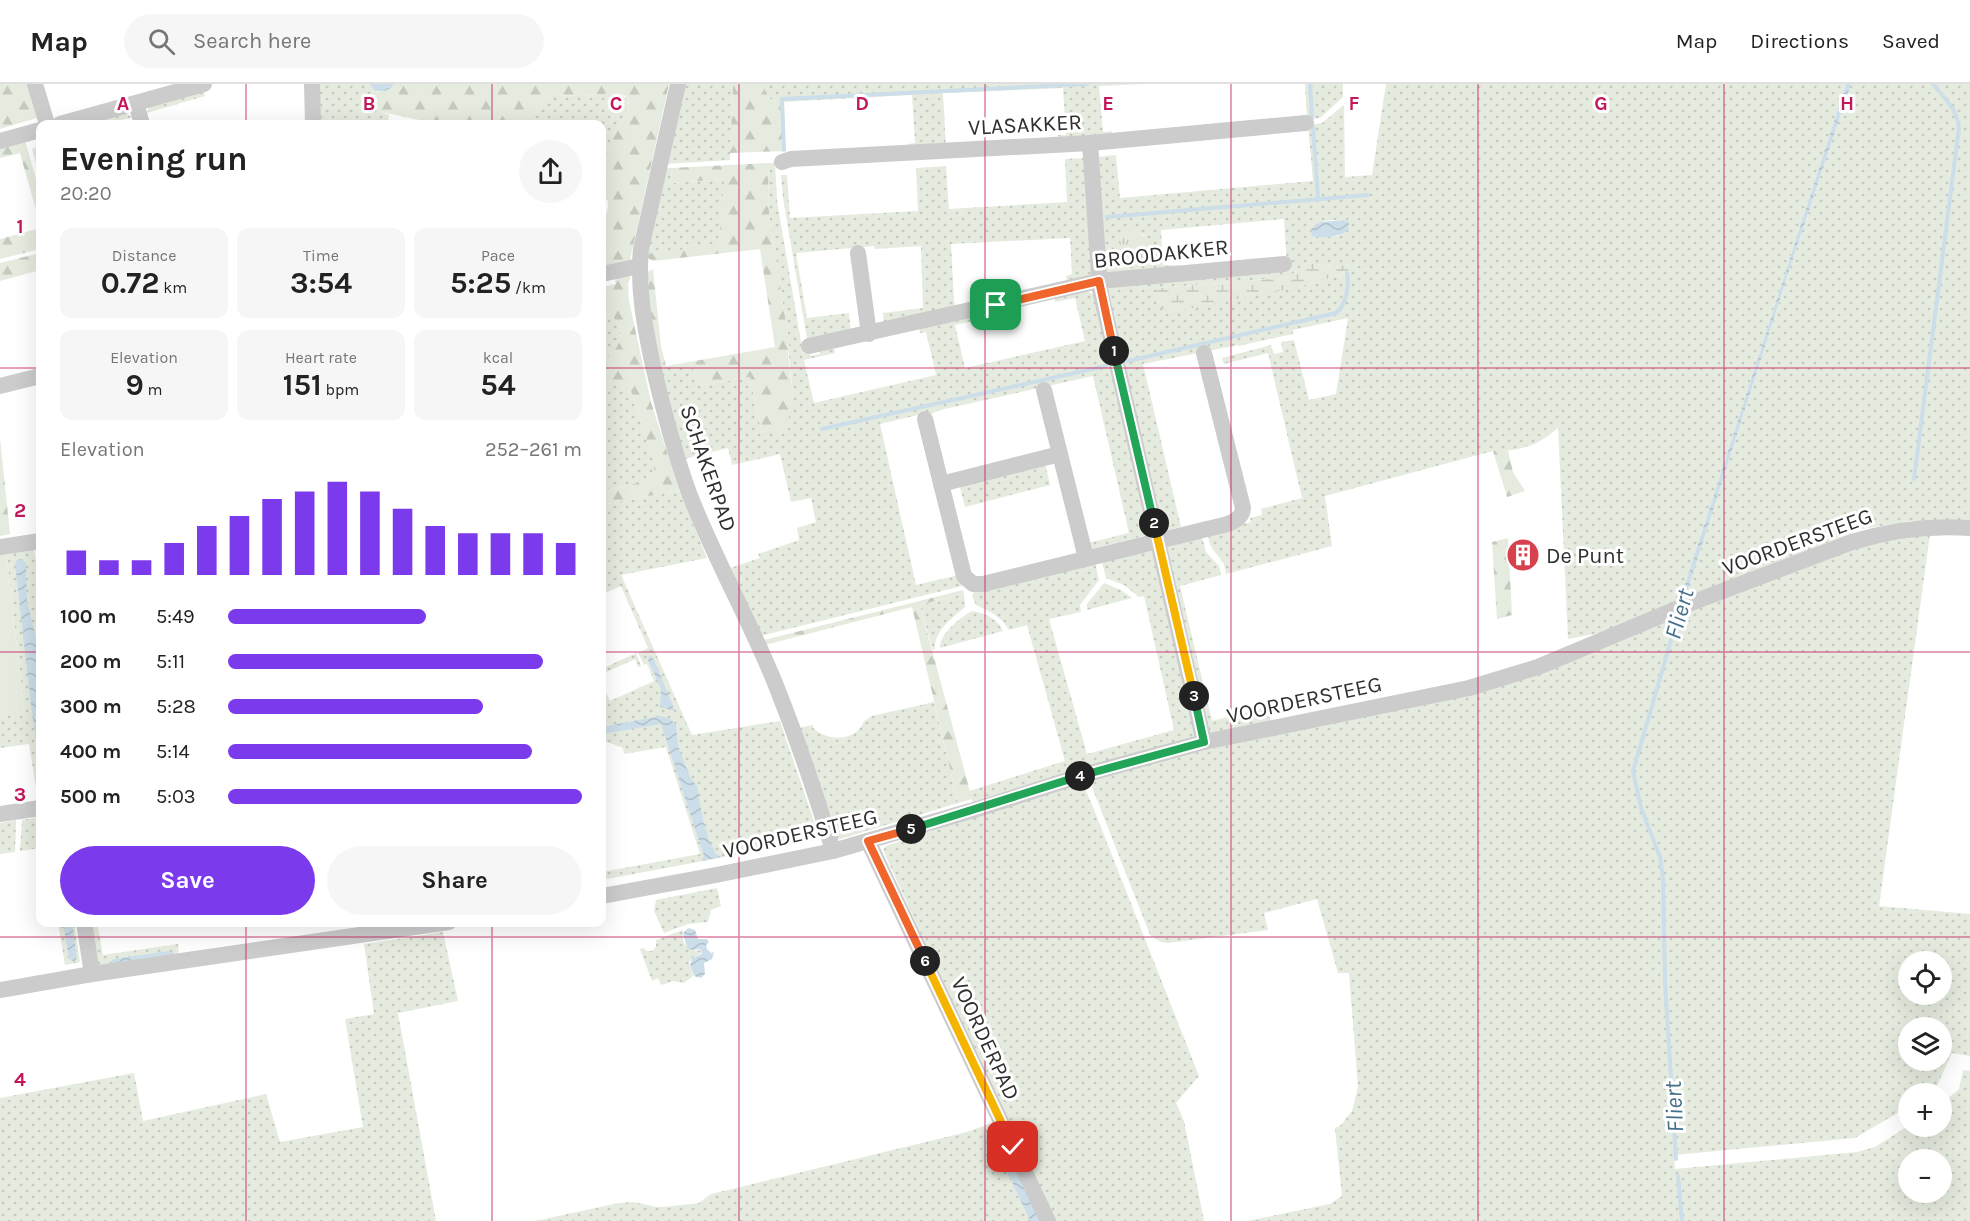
<!DOCTYPE html>
<meta charset="utf-8">
<style>
:root{--surface:#fff;--page:#f6f6f6;--text:#222;--muted:#767676;--line:#e0e0e0;--accent:#7c3aed}
body{margin:0;font-family:Karla,sans-serif;background:var(--page);color:var(--text);height:100vh;display:flex;flex-direction:column;font-size:22px;white-space:nowrap}
*{box-sizing:border-box;margin:0}
p{font-size:20px;color:var(--muted)}
.icon{flex:none;width:33px;height:33px;fill:none;stroke:currentColor;stroke-width:2;stroke-linecap:round;stroke-linejoin:round}
.map{position:relative;flex:1;overflow:hidden}
.side{position:absolute;left:36px;top:36px;width:570px;height:807px;display:flex;flex-direction:column;background:var(--surface);border-radius:12px;box-shadow:0 6px 24px #0002}
.side>*{flex:none}
.buttons{position:absolute;left:1898px;top:867px;display:grid;gap:12px}
.buttons a{display:grid;place-items:center;width:54px;height:54px;border-radius:50%;background:var(--surface);box-shadow:0 6px 24px #0002;font-size:30px}
.pin{position:absolute;display:grid;place-items:center;width:51px;height:51px;color:#fff;margin:-26px;border-radius:12px;box-shadow:0 3px 9px #0006}
.km{position:absolute;width:30px;height:30px;margin:-15px;border-radius:50%;background:#222;color:#fff;font-size:16px;line-height:30px;text-align:center}
.round{display:grid;place-items:center;flex:none;width:63px;height:63px;border-radius:32px;background:var(--page)}
.overview{display:flex;align-items:center;justify-content:space-between;height:102px;padding:0 24px}
h1{font-size:33px;font-weight:700;line-height:45px}
.metrics{display:grid;grid-template-columns:repeat(3,1fr);gap:9px;height:102px;padding:6px 24px}
.metrics div{display:grid;align-content:center;border-radius:12px;background:var(--page);text-align:center}
.metrics b{font-size:30px;font-weight:700}
.metrics small{font-size:16px;font-weight:400}
.metrics p{font-size:16px}
.chart{height:168px;padding:12px 24px}
.chart p{display:flex;justify-content:space-between}
.chart svg{width:100%;height:108px;margin-top:6px;stroke:var(--accent);stroke-width:6}
.primary-button{display:flex;gap:12px;margin-top:auto;padding:12px 24px}
.primary-button a{flex:1;height:69px;border-radius:36px;background:var(--accent);color:#fff;font-size:24px;font-weight:700;line-height:69px;text-align:center}
.primary-button a+a{background:var(--page);color:var(--text)}
ul{padding:0 24px;list-style:none;font-size:20px}
li{display:grid;grid-template-columns:96px 72px 1fr;align-items:center;height:45px}
li i{height:15px;border-radius:8px;background:var(--accent)}
header{display:flex;align-items:center;gap:36px;box-sizing:border-box;height:84px;padding:0 30px;background:var(--surface);border-bottom:2px solid var(--line)}
header strong{font-size:28px}
nav{display:flex;gap:33px;margin-inline-start:auto;font-size:21px}
.search{width:420px;height:54px;background:var(--page);display:flex;align-items:center;gap:15px;box-sizing:border-box;padding:0 21px;border-radius:33px;color:var(--muted);font-size:22px}
.map>svg:first-child{display:block}
.grass{fill:url(#grass-dots);fill-rule:evenodd}
.forest{fill:url(#forest-firs)}
.wetland{fill:url(#wetland-marsh)}
.park{fill:url(#park-tufts)}
.garden{fill:#e5ebde}
.water{fill:url(#water-waves)}
.lines{fill:none;stroke-linecap:round;stroke-linejoin:round}
.stream{stroke:#ccdee9;stroke-width:4}
.minor{stroke:#ccc;stroke-width:16}
.split-1-casing{stroke:#fff;stroke-width:12}
.split-2-casing{stroke:#fff;stroke-width:12}
.split-3-casing{stroke:#fff;stroke-width:12}
.split-4-casing{stroke:#fff;stroke-width:12}
.split-5-casing{stroke:#fff;stroke-width:12}
.split-6-casing{stroke:#fff;stroke-width:12}
.split-7-casing{stroke:#fff;stroke-width:12}
.split-1{stroke:#f0652b;stroke-width:8}
.split-2{stroke:#22a559;stroke-width:8}
.split-3{stroke:#f5b400;stroke-width:8}
.split-4{stroke:#22a559;stroke-width:8}
.split-5{stroke:#22a559;stroke-width:8}
.split-6{stroke:#f0652b;stroke-width:8}
.split-7{stroke:#f5b400;stroke-width:8}
.grid{fill:none;stroke:#c2185b;stroke-width:1.5;stroke-opacity:0.55}
.labels{text-anchor:middle;stroke-width:6;stroke-linejoin:round;paint-order:stroke}
.street-label{font-size:22px;fill:#2f2f2f;stroke:#fff}
.poi-label{font-size:22px;fill:#2f2f2f;stroke:#fff;text-anchor:start}
.water-label{font-size:24px;font-style:italic;fill:#44708b;stroke:#fff}
.grid-label{font-size:20px;text-anchor:middle;font-weight:bold;fill:#c2185b;stroke:#fff;stroke-width:6;stroke-linejoin:round;paint-order:stroke}
</style>
<header>
<strong>Map</strong>
<div class="search"><svg class="icon" aria-label="search" viewBox="0 0 24 24"><circle cx="10" cy="10" r="6"/><path d="M15 15l6 6"/></svg>Search here</div>
<nav><a>Map</a><a>Directions</a><a>Saved</a></nav>
</header>
<div class="map">
<svg width="1970" height="1137" viewBox="0 0 1970 1137">
<defs>
<pattern id="grass-dots" width="8" height="8" patternUnits="userSpaceOnUse" patternTransform="scale(1.5)"><rect width="8" height="8" fill="#e5ebde"/><path d="M2 2h.1M6 6h.1" fill="none" stroke="#c5cabf" stroke-width="1.8" stroke-linecap="round"/></pattern>
<pattern id="forest-firs" width="22" height="20" patternUnits="userSpaceOnUse" patternTransform="scale(1.5)"><rect width="22" height="20" fill="#e5ebde"/><path d="M5 1l3.5 6h-7zM16 11l3.5 6h-7z" fill="#c5cabf"/></pattern>
<pattern id="wetland-marsh" width="20" height="14" patternUnits="userSpaceOnUse" patternTransform="scale(1.5)"><rect width="20" height="14" fill="#e5ebde"/><path d="M1 5h8M5 5V1M11 12h8M15 12V8" fill="none" stroke="#c5cabf"/></pattern>
<pattern id="park-tufts" width="24" height="20" patternUnits="userSpaceOnUse" patternTransform="scale(1.5)"><rect width="24" height="20" fill="#e5ebde"/><path d="M3 7l-1-3M5 7V3M7 7l1-3M15 17l-1-3M17 17v-4M19 17l1-3" fill="none" stroke="#c5cabf"/></pattern>
<pattern id="water-waves" width="16" height="10" patternUnits="userSpaceOnUse" patternTransform="scale(1.5)"><rect width="16" height="10" fill="#ccdee9"/><path d="M0 5q4-4 8 0t8 0" fill="none" stroke="#b0bfc8"/></pattern>
</defs>
<rect width="100%" height="100%" fill="#fff"/>
<g class="grass">
<path d="M317,0H370L377,8L373,18L381,28L389,31L388,40H320Z"/>
<path d="M683,0H733L730,76L665,80Z"/>
<path d="M765,0H1144L1099,2L1103,48L1112,47V52L1059,56L1058,51H1066L1063,4L943,9L946,63L908,64V60L915,59L912,11L782,18L770,15L765,6Z"/>
<path d="M1305,0H1343V13L1320,34L1307,35Z"/>
<path d="M1386,0H1846L1680,516L1604,548L1568,555L1558,343C1541,361 1518,368 1493,367L1325,412L1332,462L1226,490C1226,489 1224,480 1224,480C1217,468 1206,463 1209,448L1251,438L1250,434L1262,431L1261,425L1302,414L1268,269L1224,280L1222,274L1271,261L1274,270L1283,268L1281,258L1294,256L1309,316L1336,310L1348,234L1293,246V250L1238,262V261L1143,280L1181,443L1164,447L1161,446L1106,209L1110,201L1287,183L1284,135L1161,146L1163,181H1183L1172,182V186L1106,189L1096,73L1116,71L1120,114L1313,97L1308,41L1322,39L1344,21L1345,93L1372,91ZM1335,136H1344L1339,152L1315,153L1323,137ZM1137,149L1145,151L1132,178L1123,170L1117,169C1121,155 1122,150 1137,149ZM1305,180C1323,178 1327,187 1347,180L1350,184L1348,187L1341,191L1298,203L1158,204L1281,194L1290,192Z"/>
<path d="M1851,0H1970V438L1911,437L1863,445L1685,515L1788,190Z"/>
<path d="M203,6L205,12L147,29L149,23Z"/>
<path d="M615,9C623,11 628,13 629,22C624,33 617,42 612,53C607,63 612,73 602,79V40H517L531,30L539,26L547,14L553,11L580,12Z"/>
<path d="M122,28L133,33L106,40H88Z"/>
<path d="M1087,74L1094,186L1090,192L1068,200L1066,192L1072,190L1070,154L951,160L954,216L956,225L884,242L883,229L923,224L921,162L875,165L874,162L796,169L807,234L849,229L851,249L807,255L783,114L781,91H787L790,134L918,127L916,84L946,82L949,125L1067,118L1065,75Z"/>
<path d="M768,79H775L777,117L803,269L809,268L811,272L820,270L819,266L834,262L835,269L804,276L814,319L936,291L926,248L920,249L919,243L970,231L971,236L981,233L980,229L984,228L986,234L955,241L965,284L1085,257L1075,214L1055,218V212L1087,207L1095,212L1149,448L1147,451L1092,465L1088,459L1129,449L1093,292L940,326L928,331H918L880,340L916,501L959,491L962,502L760,552L727,485L760,474L758,470L799,456L797,444L816,438L811,414L791,418L780,370L732,381L728,364L685,375L659,284L692,279L698,302L750,293L762,350C770,345 780,340 787,334C800,320 786,278 789,258L769,131Z"/>
<path d="M664,84H671L672,99L725,95L719,162L646,170Z"/>
<path d="M602,227C609,229 613,232 617,238C628,256 613,268 602,280Z"/>
<path d="M602,296C611,303 623,298 631,307L655,381C650,402 619,402 602,406Z"/>
<path d="M1045,379L1050,401L965,423L959,400Z"/>
<path d="M679,406L707,474L621,491L692,651L780,637L820,755L602,796V788L700,770L666,663L624,670L623,664L602,656V610L606,608L610,617L654,597L647,580L644,581L638,569L648,564L621,502L603,510L602,508V421Z"/>
<path d="M1930,450L1879,822L1970,830V972L1952,969L1935,1006L1929,1009L1908,1010V1023L1855,1054L1674,1071L1675,1085L1857,1068L1875,1063L1908,1042H1941V1021L1959,1005L1963,986L1970,987V1137H1247L1330,1120L1342,1112L1335,1044L1341,1041L1352,1027L1358,1003L1349,889H1338L1317,815L1264,829L1268,846L1168,859L1161,858L1150,851L1092,703L1097,693L1250,655L1413,623L1718,515L1879,455ZM1908,878H1941V910H1908ZM1908,944H1941V976H1908ZM1908,1076H1941V1108H1908Z"/>
<path d="M1202,453L1206,468L1219,482L1221,491L1180,502L1212,637L1267,623L1271,639L1218,651L1209,648L1167,464L1170,460Z"/>
<path d="M34,462L40,507V716H38L29,660L0,664V631L24,626L6,466Z"/>
<path d="M1152,467L1196,646L1194,654L973,720L969,707L1065,677L1027,541L1009,546C1001,532 989,527 976,521L972,512L975,507L1095,479L1099,496L1080,521L1081,528L1049,535L1087,670L1174,646L1144,512L1139,513L1124,501L1106,494L1102,478V476Z"/>
<path d="M1104,499L1121,506L1132,514L1087,526V520Z"/>
<path d="M964,509L965,523C953,533 933,548 935,565L933,566L920,521Z"/>
<path d="M972,527C985,529 998,535 1003,547L940,564C939,550 960,534 972,527Z"/>
<path d="M636,569L641,582L638,583L635,575L602,590V585Z"/>
<path d="M934,618L958,719L837,756L798,644L813,641V644C828,658 856,658 864,637L872,632Z"/>
<path d="M1075,699L1085,705L1091,718L1199,992L1176,1019L1184,1037L1204,1137H1051L883,766L886,762Z"/>
<path d="M40,733V764L20,767L22,736Z"/>
<path d="M16,736L15,768L0,770V739Z"/>
<path d="M717,804L721,822L711,826L708,838L688,840L664,849L654,827L656,816Z"/>
<path d="M58,839H74L80,878L65,881Z"/>
<path d="M89,839H97L103,871L178,860L179,873L99,881L97,879Z"/>
<path d="M683,846C681,859 687,869 700,866L701,870L693,873L689,879L693,892L684,899L673,897L661,901L658,894L652,897L640,865L643,864L647,867H652L656,863V856Z"/>
<path d="M443,848L458,917L398,929L436,1137H0V1014L134,989L143,1037L266,1010L280,1058L363,1043L345,935L374,930L364,860Z"/>
<path d="M997,1037L1045,1137L1000,1070L1030,1137H535L619,1119L634,1118L656,1123H665L699,1119L711,1110L967,1048Z"/>
</g>
<g class="forest">
<path d="M0,0H30L40,33L0,45Z"/>
<path d="M394,0H669L630,176L602,182V142L608,124V117L602,113V79C612,73 607,63 612,53C617,42 624,33 629,22L628,16L624,11L615,9L580,12L553,11L547,14L539,26L531,30L517,40H439L381,28L373,18L377,8C383,8 391,5 394,0Z"/>
<path d="M733,0H765V6L770,15L782,18L785,67L730,69Z"/>
<path d="M25,56L40,110V140L20,69L0,74V63Z"/>
<path d="M40,62V94L32,65Z"/>
<path d="M768,79L769,131L789,258C786,278 793,297 793,317C793,329 787,330 788,345L762,350L750,293L698,302L692,279L659,284L644,190L653,185L661,263L666,282L775,263L760,165L653,177L646,173V170L719,161L724,95L672,99L671,84Z"/>
<path d="M40,144V165L0,175V155Z"/>
<path d="M40,169V186L0,197V179Z"/>
<path d="M614,191H631L628,200L629,217L651,318L679,406L602,421V406C619,402 650,402 655,381L631,307C622,298 610,304 602,296V280C613,268 628,256 617,238C613,232 609,229 602,227V203L616,200Z"/>
<path d="M0,354L10,450L0,452Z"/>
<path d="M1493,367H1508L1513,388L1525,407L1507,413Z"/>
<path d="M1508,454L1512,531L1497,535L1492,458Z"/>
<path d="M963,506L964,509L920,521L972,715L958,719L912,523L765,561L760,557Z"/>
</g>
<path class="wetland" d="M1305,180C1323,178 1327,187 1347,180L1350,184L1348,187L1341,191L1298,203L1173,228C1161,226 1157,223 1154,211L1158,204L1281,194L1290,192Z"/>
<path class="park" d="M1131,145H1137L1138,149L1148,154C1152,172 1151,179 1132,178L1124,170L1117,169L1115,158L1120,157Z"/>
<path class="garden" d="M6,466L24,627L0,631V467Z"/>
<g class="water">
<path d="M370,0H394C389,7 383,8 375,7Z"/>
<path d="M1846,0H1851L1788,190L1685,515L1680,516Z"/>
<path d="M1344,136L1349,139L1348,146C1339,153 1323,155 1312,152L1311,145L1320,138Z"/>
<path d="M22,475L26,479L27,517L40,570V590L36,623L40,662V685L31,621L15,480L17,476Z"/>
<path d="M649,572H651L654,576L675,627L660,623L661,605L648,576Z"/>
<path d="M660,632L669,634L676,640L678,662L690,693L697,702L703,736L709,756L716,770L721,773L701,777L704,772L703,769L661,640L602,650V643Z"/>
<path d="M63,839H72L77,874L74,878L69,874Z"/>
<path d="M688,844L695,846L698,855H707L709,858L706,861L707,865L711,869L714,868L712,875L704,879L705,890L701,894L694,892L690,882L692,874L702,870L700,865L692,866L687,864L683,849Z"/>
<path d="M169,867L174,869L173,871L112,880L111,879L113,875Z"/>
<path d="M1003,1067H1006L1040,1137H1030L999,1070Z"/>
</g>
<g class="lines">
<g class="stream">
<path d="M1310,0L1312,34"/>
<path d="M1313,43L1318,115"/>
<path d="M784,66L782,15L1087,0"/>
<path d="M1107,133L1368,111"/>
<path d="M1128,277L1336,229C1347,220 1349,202 1347,189"/>
<path d="M822,345L1106,282"/>
<path d="M1914,395L1959,44C1957,25 1945,15 1933,0"/>
<path d="M1676,1075L1665,898L1663,795L1660,773L1641,724L1633,687L1679,529"/>
<path d="M1678,1092L1682,1137"/>
</g>
<g class="minor">
<path d="M35,0L47,40"/>
<path d="M312,0L313,40"/>
<path d="M678,0L641,165C637,205 645,244 653,282C663,324 674,368 689,409C714,474 749,535 775,599C797,654 816,710 833,767"/>
<path d="M136,19L142,40"/>
<path d="M60,40L204,0"/>
<path d="M0,57L40,46"/>
<path d="M1090,59L1100,206L1204,658"/>
<path d="M782,78L791,75L1090,59L1306,39"/>
<path d="M858,169L869,250"/>
<path d="M602,190L639,182"/>
<path d="M809,262L1099,197L1284,180"/>
<path d="M0,302L40,292"/>
<path d="M1044,306L1086,474"/>
<path d="M925,335L964,492L973,500H983L1203,446C1217,442 1242,441 1243,424L1204,269"/>
<path d="M941,400L1060,370"/>
<path d="M0,463L40,457"/>
<path d="M0,730L40,724"/>
<path d="M868,757L1048,1137"/>
<path d="M602,812L716,791L833,767L984,723L1083,691L1204,658L1469,604L1538,583L1691,519L1852,458C1890,446 1930,441 1970,444"/>
<path d="M84,838L92,890"/>
<path d="M0,906L92,890L449,838"/>
</g>
</g>
<g class="lines">
<g class="split-1-casing">
<path id="split-1" d="M996,221L1099,197L1114,267"/>
</g>
<g class="split-2-casing">
<path id="split-2" d="M1114,267L1154,439"/>
</g>
<g class="split-3-casing">
<path id="split-3" d="M1154,439L1194,612"/>
</g>
<g class="split-4-casing">
<path id="split-4" d="M1080,692L1204,658L1194,612"/>
</g>
<g class="split-5-casing">
<path id="split-5" d="M911,745L1080,692"/>
</g>
<g class="split-6-casing">
<path id="split-6" d="M911,745L868,757L925,877"/>
</g>
<g class="split-7-casing">
<path id="split-7" d="M925,877L1013,1063"/>
</g>
<use href="#split-1" class="split-1"/>
<use href="#split-2" class="split-2"/>
<use href="#split-3" class="split-3"/>
<use href="#split-4" class="split-4"/>
<use href="#split-5" class="split-5"/>
<use href="#split-6" class="split-6"/>
<use href="#split-7" class="split-7"/>
</g>
<path class="grid" d="M246,0V40M492,0V40M739,0V1137M985,0V1137M1231,0V1137M1478,0V1137M1724,0V1137M0,284H40M602,284H1970M0,568H40M602,568H1970M246,838V1137M492,838V1137M0,853H1970"/>
<defs>
<g id="building-disc" transform="scale(1.725)"><circle r="9.5" fill="#d7404d" stroke="#fff"/><path d="M-4-6H4V6H1V3H-1V6H-4ZM-2.5-4.3h1.7v1.8h-1.7ZM.8-4.3h1.7v1.8H.8ZM-2.5-1h1.7V.8h-1.7ZM.8-1h1.7V.8H.8Z" fill="#fff"/></g>
</defs>
<g fill-rule="evenodd">
<use href="#building-disc" x="1523" y="471"/>
</g>
<g class="labels">
<g class="street-label">
<text transform="translate(1025 40) rotate(-3)" y="8">VLASAKKER</text>
<text transform="translate(1161 169) rotate(-6)" y="8">BROODAKKER</text>
<text transform="translate(709 384) rotate(71)" y="8">SCHAKERPAD</text>
<text transform="translate(1797 457) rotate(-20)" y="8">VOORDERSTEEG</text>
<text transform="translate(1304 615) rotate(-12)" y="8">VOORDERSTEEG</text>
<text transform="translate(800 749) rotate(-13)" y="8">VOORDERSTEEG</text>
<text transform="translate(986 954) rotate(65)" y="8">VOORDERPAD</text>
</g>
<g class="poi-label">
<text x="1546" y="479">De Punt</text>
</g>
<g class="water-label">
<text transform="translate(1679 530) rotate(-74)" y="8">Fliert</text>
<text transform="translate(1674 1023) rotate(-93)" y="8">Fliert</text>
</g>
</g>
<g class="grid-label">
<text x="123" y="26">A</text>
<text x="369" y="26">B</text>
<text x="616" y="26">C</text>
<text x="862" y="26">D</text>
<text x="1108" y="26">E</text>
<text x="1354" y="26">F</text>
<text x="1601" y="26">G</text>
<text x="1847" y="26">H</text>
<text x="20" y="149">1</text>
<text x="20" y="433">2</text>
<text x="20" y="717">3</text>
<text x="20" y="1002">4</text>
</g>
</svg>
<div class="buttons">
<a><svg class="icon" aria-label="locate" viewBox="0 0 24 24"><circle cx="12" cy="12" r="6"/><path d="M12 2v4M12 18v4M2 12h4M18 12h4"/></svg></a>
<a><svg class="icon" aria-label="layers" viewBox="0 0 24 24"><path d="M12 4l9 5-9 5-9-5zM3 14l9 5 9-5"/></svg></a>
<a>+</a>
<a>−</a>
</div>
<div class="pin" style="left:996px;top:221px;background:#1e9e55"><svg class="icon" aria-label="arrive" viewBox="0 0 24 24"><path d="M6 21V4h12l-3 4 3 4H6"/></svg></div>
<div class="pin" style="left:1013px;top:1063px;background:#d93025"><svg class="icon" aria-label="check" viewBox="0 0 24 24"><path d="M5 12l5 5 9-10"/></svg></div>
<b class="km" style="left:1114px;top:267px">1</b>
<b class="km" style="left:1154px;top:439px">2</b>
<b class="km" style="left:1194px;top:612px">3</b>
<b class="km" style="left:1080px;top:692px">4</b>
<b class="km" style="left:911px;top:745px">5</b>
<b class="km" style="left:925px;top:877px">6</b>
<section class="side">
<div class="overview"><div><h1>Evening run</h1><p>20:20</p></div><a class="round"><svg class="icon" aria-label="share" viewBox="0 0 24 24"><path d="M12 15V3M7 8l5-5 5 5M5 13v7h14v-7"/></svg></a></div>
<div class="metrics">
<div><p>Distance</p><b>0.72<small> km</small></b></div>
<div><p>Time</p><b>3:54</b></div>
<div><p>Pace</p><b>5:25<small> /km</small></b></div>
</div>
<div class="metrics">
<div><p>Elevation</p><b>9<small> m</small></b></div>
<div><p>Heart rate</p><b>151<small> bpm</small></b></div>
<div><p>kcal</p><b>54</b></div>
</div>
<div class="chart"><p><span>Elevation</span>252–261 m</p>
<svg viewBox="0 0 160 44" preserveAspectRatio="none"><path d="M5 44V34M15 44V38M25 44V38M35 44V31M45 44V24M55 44V20M65 44V13M75 44V10M85 44V6M95 44V10M105 44V17M115 44V24M125 44V27M135 44V27M145 44V27M155 44V31"/></svg>
</div>
<ul>
<li><b>100 m</b>5:49<i style="width:56%"></i></li>
<li><b>200 m</b>5:11<i style="width:89%"></i></li>
<li><b>300 m</b>5:28<i style="width:72%"></i></li>
<li><b>400 m</b>5:14<i style="width:86%"></i></li>
<li><b>500 m</b>5:03<i style="width:100%"></i></li>
</ul>
<div class="primary-button"><a>Save</a><a>Share</a></div>
</section>
</div>
